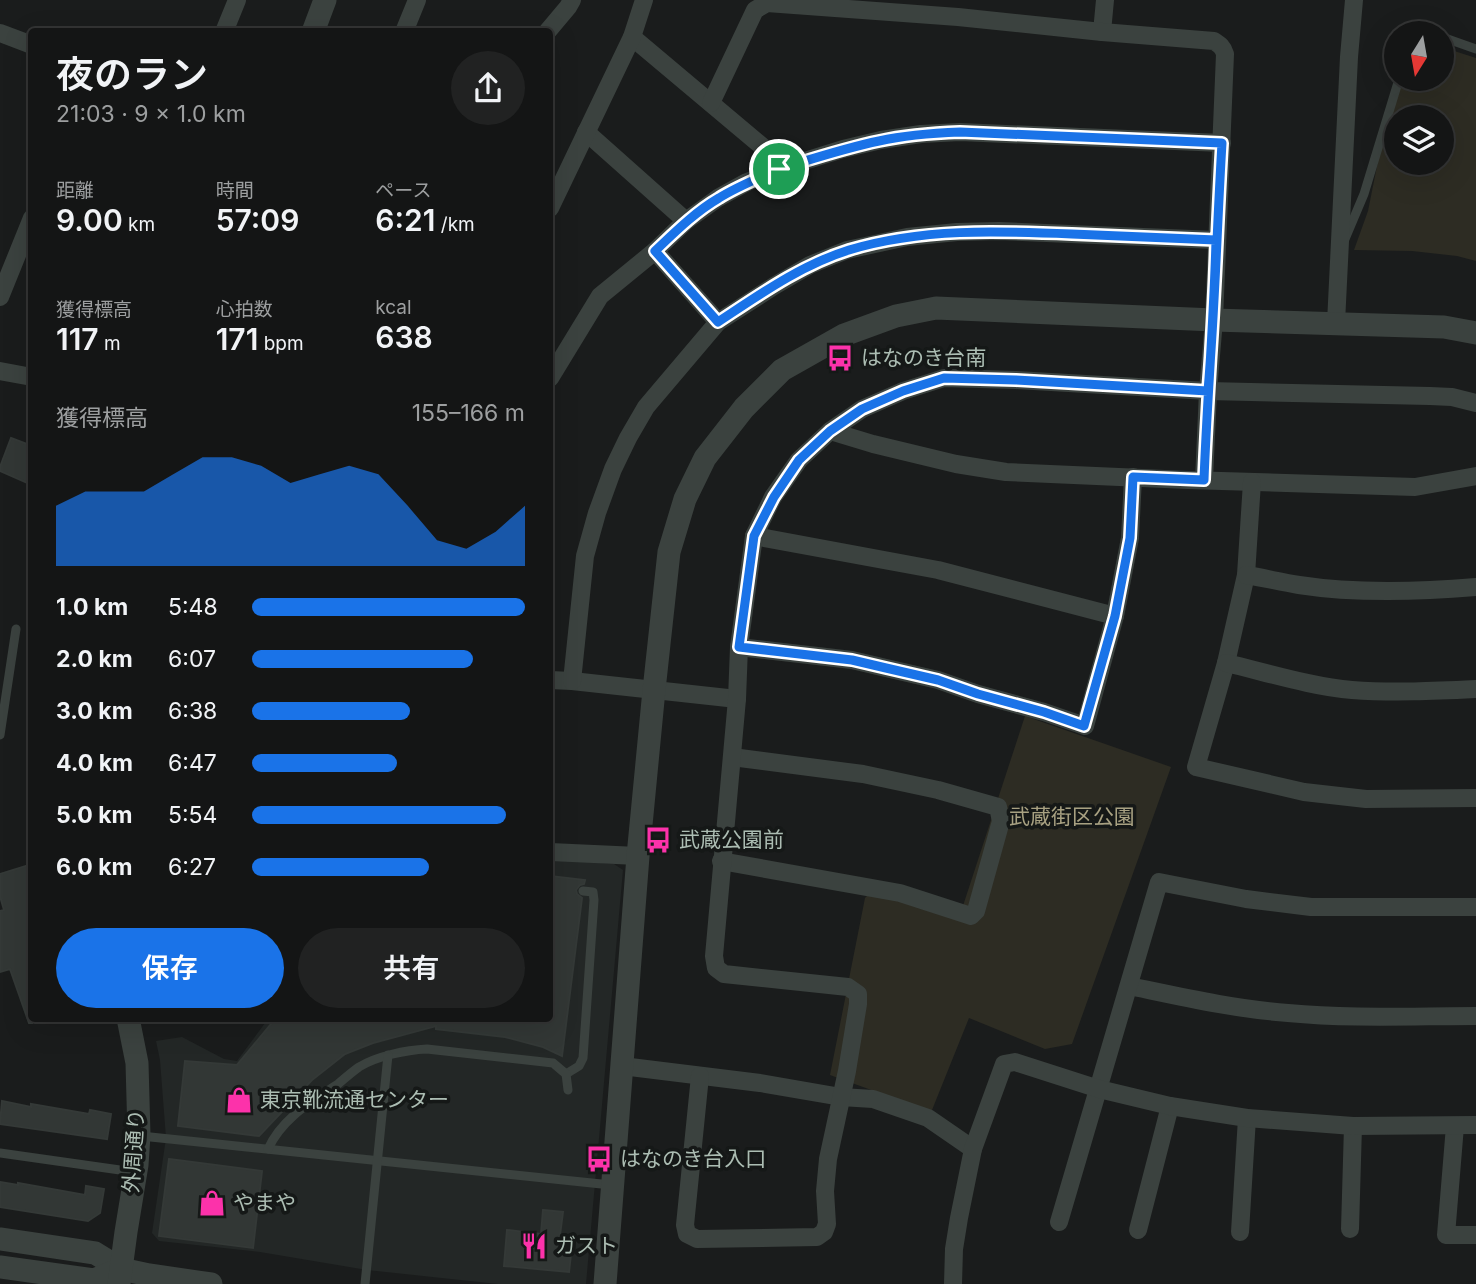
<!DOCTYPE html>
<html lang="ja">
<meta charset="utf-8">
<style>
:root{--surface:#141515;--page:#212222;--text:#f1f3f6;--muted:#9d9fa0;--line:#333434;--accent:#1a73e8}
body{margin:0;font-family:Inter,"Noto Sans JP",sans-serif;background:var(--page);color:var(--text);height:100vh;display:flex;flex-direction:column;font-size:26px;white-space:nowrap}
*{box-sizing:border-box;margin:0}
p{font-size:23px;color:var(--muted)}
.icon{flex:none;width:38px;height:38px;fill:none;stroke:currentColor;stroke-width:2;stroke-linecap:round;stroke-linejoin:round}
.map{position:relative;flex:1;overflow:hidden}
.sheet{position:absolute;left:28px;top:28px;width:525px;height:994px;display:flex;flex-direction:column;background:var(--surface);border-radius:7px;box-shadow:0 7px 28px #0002,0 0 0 2px var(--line)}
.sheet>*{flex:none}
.needle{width:46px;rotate:191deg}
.buttons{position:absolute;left:1384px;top:21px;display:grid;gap:14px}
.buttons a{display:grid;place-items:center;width:70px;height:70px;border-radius:50%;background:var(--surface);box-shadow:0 7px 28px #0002,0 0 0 2px var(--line);font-size:35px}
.pin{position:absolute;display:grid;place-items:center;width:60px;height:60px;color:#fff;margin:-30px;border:4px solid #fff;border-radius:50%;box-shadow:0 2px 7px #0007}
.round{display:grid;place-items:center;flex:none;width:74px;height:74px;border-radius:37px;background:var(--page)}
.summary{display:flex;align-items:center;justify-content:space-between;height:119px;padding:0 28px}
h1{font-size:38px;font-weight:600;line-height:52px}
.figures{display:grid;grid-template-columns:repeat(3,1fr);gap:10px;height:119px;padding:7px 28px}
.figures div{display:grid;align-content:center}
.figures b{font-size:30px;font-weight:600}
.figures small{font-size:19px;font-weight:400}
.figures p{font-size:19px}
.chart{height:196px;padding:14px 28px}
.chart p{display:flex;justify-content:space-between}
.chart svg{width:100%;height:126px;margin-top:7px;fill:var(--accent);opacity:.7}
.primary-button{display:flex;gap:14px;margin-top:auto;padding:14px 28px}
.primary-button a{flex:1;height:80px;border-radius:42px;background:var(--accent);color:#fff;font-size:28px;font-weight:600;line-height:80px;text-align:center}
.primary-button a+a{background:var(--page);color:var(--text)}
ul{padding:0 28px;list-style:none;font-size:23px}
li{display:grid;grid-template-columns:112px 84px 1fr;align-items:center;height:52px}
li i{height:18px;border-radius:9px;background:var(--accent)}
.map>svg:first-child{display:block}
.built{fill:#232726}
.green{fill:#2d2c23;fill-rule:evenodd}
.building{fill:#323735;stroke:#343937;stroke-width:2}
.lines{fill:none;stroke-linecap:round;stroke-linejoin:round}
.service{stroke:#3b423f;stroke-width:9}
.minor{stroke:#3b423f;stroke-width:18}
.tertiary{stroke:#3b423f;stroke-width:23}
.route-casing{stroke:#fff;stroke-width:14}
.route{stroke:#1a73e8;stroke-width:9}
.labels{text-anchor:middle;stroke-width:7;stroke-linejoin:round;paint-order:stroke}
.poi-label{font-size:21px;fill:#acbdb3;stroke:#151817;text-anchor:start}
.park-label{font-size:21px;fill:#a8a182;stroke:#151817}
.street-label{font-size:21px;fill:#acbdb3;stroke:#151817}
</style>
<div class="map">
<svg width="1476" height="1284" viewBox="0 0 1476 1284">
<rect width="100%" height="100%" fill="#1a1c1c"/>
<path class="built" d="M550,859L614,864L623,870L586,1284H498L367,1270L260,1252L159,1241L152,1233L166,1138L160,1060L156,1041L182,1037L224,1059L237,1061L268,1019L550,1018Z"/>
<g class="green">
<path d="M1442,47L1476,58V261L1457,256L1412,251L1354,250L1368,211L1396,71V79H1442ZM1396,117H1442V163H1396Z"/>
<path d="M1025,716L1171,767L1072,1044L1045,1049L969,1018L932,1110L929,1111L830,1075L865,898L873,890L959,918Z"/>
</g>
<g class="building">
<path d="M11,438L32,446V485L0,471V467Z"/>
<path d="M32,864V1023H29L10,969L0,972V911L4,910L0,896V874Z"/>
<path d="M550,876L585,880L584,884L580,885L576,890L577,894L582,898L562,1056L543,1047L505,1037L436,1029V1026L373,1043L345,1054L312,1080L259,1136L178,1126L185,1061L237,1065L276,1018H550Z"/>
<path d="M2,1101L31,1107V1104L89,1114L90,1110L111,1114L107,1139L0,1124Z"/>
<path d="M169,1159L262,1171L253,1248L159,1236Z"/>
<path d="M0,1182L18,1185V1183L85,1195L86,1186L104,1189L100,1213L88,1221L0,1207Z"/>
<path d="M543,1210L563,1212L560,1235L573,1236L569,1272L504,1266L507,1230L541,1234Z"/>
</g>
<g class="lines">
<g class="service">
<path d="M1417,33L1419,30L1430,33"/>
<path d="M1442,37L1476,49"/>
<path d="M1345,239L1364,194L1399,79"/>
<path d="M0,735L16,629"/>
<path d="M566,1074L579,1066L583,1058L594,900L593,892L583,891"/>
<path d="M141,1136L611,1185"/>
<path d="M268,1149C282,1118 311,1102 338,1084C345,1078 352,1072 359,1067C377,1056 406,1050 427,1049L553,1063L566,1074L568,1090"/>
<path d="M0,1153L134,1172"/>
<path d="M365,1284L388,1055"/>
</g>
<g class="minor">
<path d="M224,32L237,0"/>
<path d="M404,32L417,0"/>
<path d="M547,32L568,7L572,0"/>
<path d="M1102,32L1105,0"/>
<path d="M0,33L32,45"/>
<path d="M632,37L770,153L779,169"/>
<path d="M711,103L755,10L767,3L958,17L1102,32L1214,41C1220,45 1223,47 1225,54L1214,320L1208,391L1204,480"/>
<path d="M586,132L686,221"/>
<path d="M550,208L632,37L644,0"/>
<path d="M655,251L718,322"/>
<path d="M0,297L32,218"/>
<path d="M1336,323L1349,57L1354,0"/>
<path d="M0,371L32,377"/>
<path d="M550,378L600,296L655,251L686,221L718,198L747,182L779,169L843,149L881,140L921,134L960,132L1222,143"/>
<path d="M830,431L873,444L956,464L1006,472L1188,480L1415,487L1476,476"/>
<path d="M1252,482L1246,575L1226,663L1196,767L1304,792L1366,799L1476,798"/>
<path d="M754,536L938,570L1115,616"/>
<path d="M1246,575C1264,578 1281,582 1299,585C1357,594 1418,592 1476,587"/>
<path d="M739,647L852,660L886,668L938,680L978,694L1044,712L1085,726L1115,616L1130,538L1133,477"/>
<path d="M1226,663C1265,672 1313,687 1352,690C1393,693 1435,691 1476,689"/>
<path d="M550,680L572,681L737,699"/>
<path d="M572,681L585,556L597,513L613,469L628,438L646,407L718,322L774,286L810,265L847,250L907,237L957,232L999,231L1216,240"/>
<path d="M550,852L638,856"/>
<path d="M721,861L900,893L971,916L976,911L1001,821L998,807L938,790L863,774L732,757"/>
<path d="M1129,986C1182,997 1234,1009 1288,1013C1350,1019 1413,1016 1476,1016"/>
<path d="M622,1066L760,1083L841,1097L873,1099L928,1118L973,1149"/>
<path d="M700,1076L685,1225L687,1234L697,1239L817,1237L824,1232L827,1224L825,1191L828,1159L847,1071L858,1004V994L848,987L724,974L716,968L714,956L737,699L739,647L754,536L773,497L799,460L830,431L862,409L903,391L944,378L1016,380L1208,391L1430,396L1452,397L1476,403"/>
<path d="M1455,1126L1446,1235H1476"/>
<path d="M1059,1222L1159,882L1246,899L1311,907H1476"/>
<path d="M1350,1229L1353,1126"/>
<path d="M1138,1230L1170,1106"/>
<path d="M1240,1232L1247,1118"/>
<path d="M953,1284L954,1249L959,1218L973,1149L1004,1064L1015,1062L1099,1089L1170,1106L1247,1118L1353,1126L1476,1125"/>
</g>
<g class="tertiary">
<path d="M313,32L325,0"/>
<path d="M0,1239L95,1253L121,1269L149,1275L211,1284"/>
<path d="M0,1267L94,1280L121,1269"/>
<path d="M119,1284L126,1232L137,1165L139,1135L137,1063L128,1018"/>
<path d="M605,1284L638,856L654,690L669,552L685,499L705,458L744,408L782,370L844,335L896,316L936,308L1214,320L1444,327L1476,333"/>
</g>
</g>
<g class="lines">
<g class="route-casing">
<path id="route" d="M779,169C812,159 845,148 879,141C906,135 933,133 960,132L1222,143C1217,226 1215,308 1208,391L1016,380L944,378L903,391L862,409L830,431L799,460L774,497L754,536L739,647L852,660L886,668L938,680L978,694L1044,712L1084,726L1115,616L1130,538L1133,477L1204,480C1207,400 1214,320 1216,240C1168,238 1120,236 1072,234C997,231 922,228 849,250C801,265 759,295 718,322L655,251C675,232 695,212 719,198C738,186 759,178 779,169"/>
</g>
<use href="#route" class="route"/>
</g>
<defs>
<g id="bus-bare" transform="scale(2.1)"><path d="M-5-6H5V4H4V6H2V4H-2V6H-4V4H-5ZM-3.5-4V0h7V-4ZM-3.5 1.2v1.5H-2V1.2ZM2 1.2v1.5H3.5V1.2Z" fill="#fc32aa" stroke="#151817" stroke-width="2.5" paint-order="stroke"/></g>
<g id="shop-bare" transform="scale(2.1)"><path d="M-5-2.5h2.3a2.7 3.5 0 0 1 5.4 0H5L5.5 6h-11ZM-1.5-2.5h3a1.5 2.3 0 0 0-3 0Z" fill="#fc32aa" stroke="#151817" stroke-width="2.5" paint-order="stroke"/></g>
<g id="restaurant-bare" transform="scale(2.1)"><path d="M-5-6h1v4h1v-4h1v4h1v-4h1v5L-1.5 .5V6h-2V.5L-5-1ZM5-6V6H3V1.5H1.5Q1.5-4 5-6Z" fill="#fc32aa" stroke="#151817" stroke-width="2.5" paint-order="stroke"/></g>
</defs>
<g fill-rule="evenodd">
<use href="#bus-bare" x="840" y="358"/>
<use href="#bus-bare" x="658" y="840"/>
<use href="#shop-bare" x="239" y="1100"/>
<use href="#bus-bare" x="599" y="1159"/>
<use href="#shop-bare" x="212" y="1203"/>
<use href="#restaurant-bare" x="534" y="1246"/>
</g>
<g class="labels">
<g class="poi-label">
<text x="861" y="365">はなのき台南</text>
<text x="679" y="847">武蔵公園前</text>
<text x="260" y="1107">東京靴流通センター</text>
<text x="620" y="1166">はなのき台入口</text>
<text x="233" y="1210">やまや</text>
<text x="555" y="1253">ガスト</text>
</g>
<g class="park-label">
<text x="1072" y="824">武蔵街区公園</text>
</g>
<g class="street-label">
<text transform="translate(134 1151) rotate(-86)" y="7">外周通り</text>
</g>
</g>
</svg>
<div class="buttons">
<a><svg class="needle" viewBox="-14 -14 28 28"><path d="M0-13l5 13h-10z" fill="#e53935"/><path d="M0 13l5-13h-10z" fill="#9d9fa0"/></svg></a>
<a><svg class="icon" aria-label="layers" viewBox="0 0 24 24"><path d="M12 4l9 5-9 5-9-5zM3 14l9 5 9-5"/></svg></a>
</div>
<div class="pin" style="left:779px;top:169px;background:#1e9e55"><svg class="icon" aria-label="arrive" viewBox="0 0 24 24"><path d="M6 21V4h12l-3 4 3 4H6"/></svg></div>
<section class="sheet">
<div class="summary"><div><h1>夜のラン</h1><p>21:03 · 9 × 1.0 km</p></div><a class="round"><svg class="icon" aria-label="share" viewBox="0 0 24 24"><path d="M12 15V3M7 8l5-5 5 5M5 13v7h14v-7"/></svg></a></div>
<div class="figures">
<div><p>距離</p><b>9.00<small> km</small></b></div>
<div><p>時間</p><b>57:09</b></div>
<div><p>ペース</p><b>6:21<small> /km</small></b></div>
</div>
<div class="figures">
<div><p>獲得標高</p><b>117<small> m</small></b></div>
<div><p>心拍数</p><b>171<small> bpm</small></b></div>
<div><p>kcal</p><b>638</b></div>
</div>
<div class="chart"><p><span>獲得標高</span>155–166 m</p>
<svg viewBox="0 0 160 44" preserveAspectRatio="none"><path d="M0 44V23L10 18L20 18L30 18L40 12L50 6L60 6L70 9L80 15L90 12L100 9L110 12L120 23L130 35L140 38L150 32L160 23V44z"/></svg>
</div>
<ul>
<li><b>1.0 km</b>5:48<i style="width:100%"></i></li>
<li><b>2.0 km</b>6:07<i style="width:81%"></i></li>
<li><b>3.0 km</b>6:38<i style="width:58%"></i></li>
<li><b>4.0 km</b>6:47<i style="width:53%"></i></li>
<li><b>5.0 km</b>5:54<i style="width:93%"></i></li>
<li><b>6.0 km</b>6:27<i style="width:65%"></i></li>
</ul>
<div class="primary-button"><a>保存</a><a>共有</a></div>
</section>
</div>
